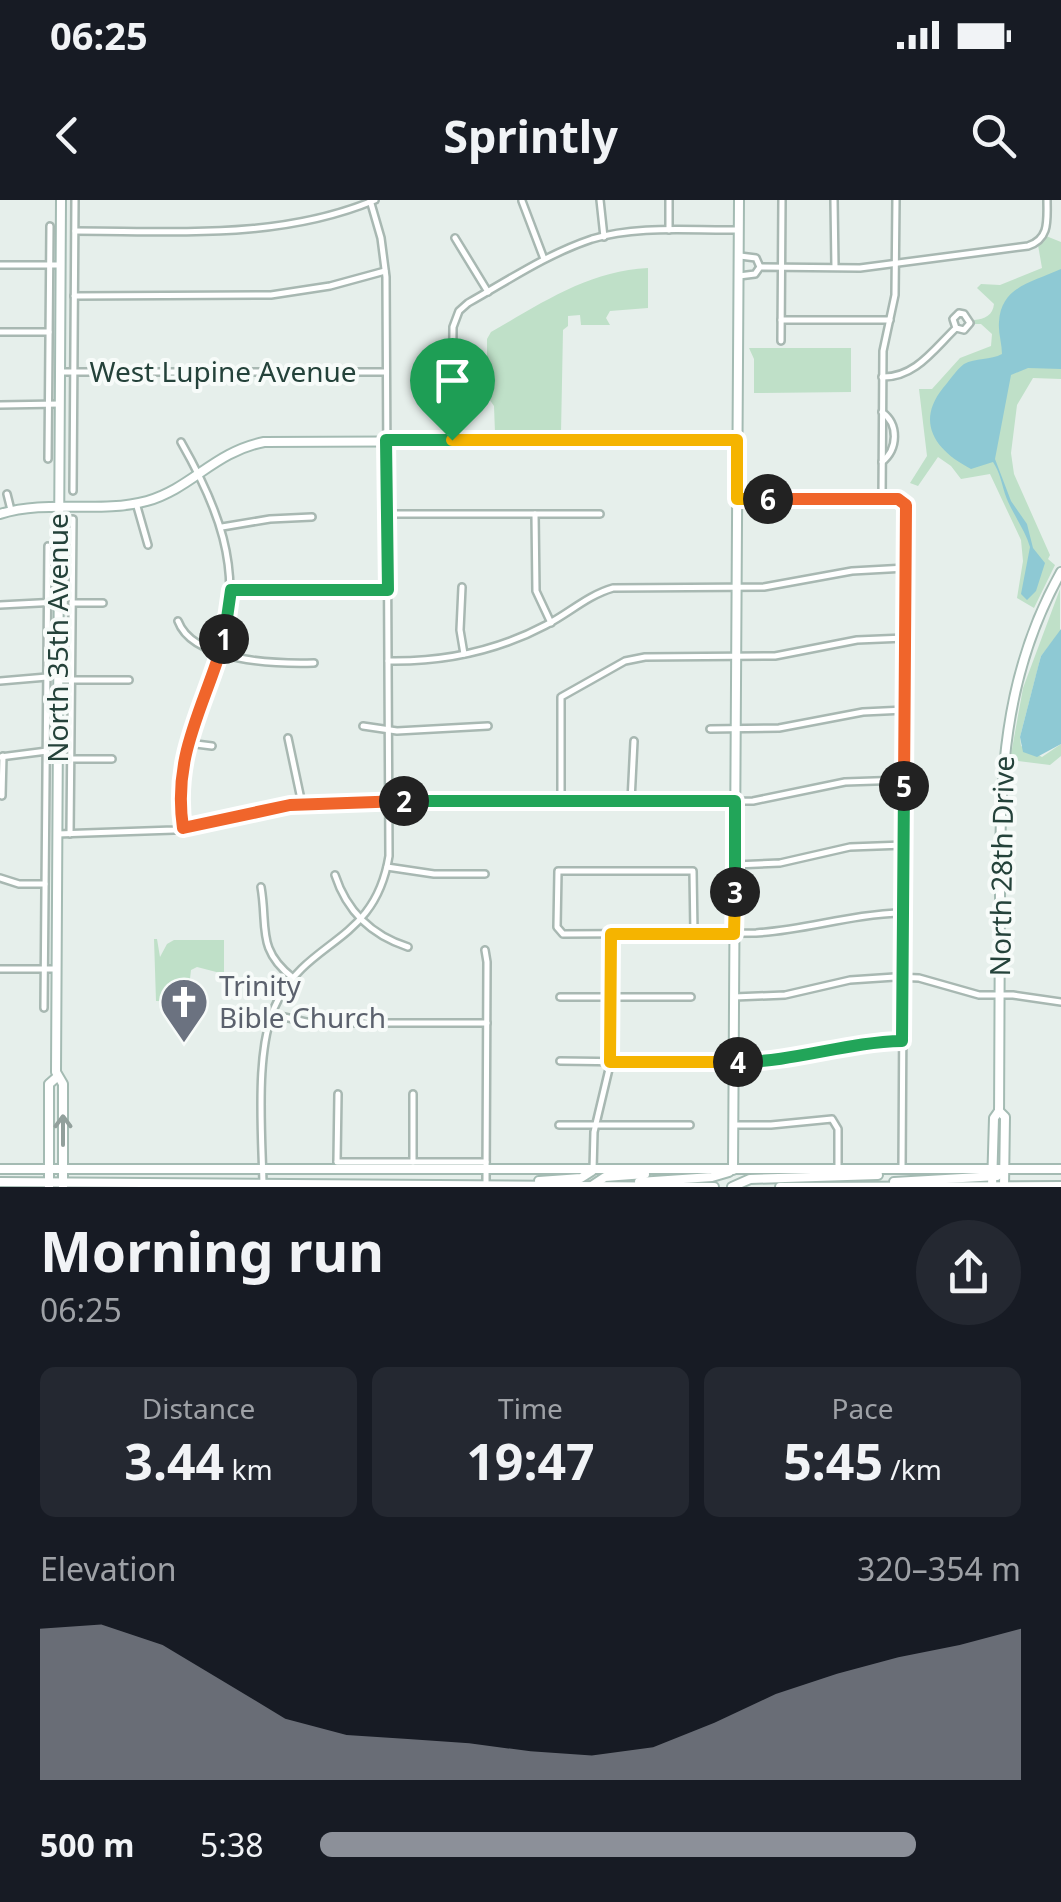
<!DOCTYPE html>
<meta charset="utf-8">
<style>
:root{--surface:#171b24;--page:#242831;--text:#f1f3f6;--muted:#9ea1a6;--accent:#8c9099}
body{margin:0;font-family:"Noto Sans",sans-serif;background:var(--page);color:var(--text);height:100vh;display:flex;flex-direction:column;font-size:38px;white-space:nowrap}
*{box-sizing:border-box;margin:0}
p{font-size:32px;color:var(--muted)}
.icon{flex:none;width:55px;height:55px;fill:none;stroke:currentColor;stroke-width:2;stroke-linecap:round;stroke-linejoin:round}
.map{position:relative;height:987px;overflow:hidden}
.side{display:flex;flex-direction:column;background:var(--surface);flex:1}
.side>*{flex:none}
.pin{position:absolute;display:grid;place-items:center;width:85px;height:85px;color:#fff;margin:-102px -42px;border-radius:50% 50% 50% 0;rotate:-45deg;box-shadow:0 0 10px #0007}
.pin .icon{rotate:45deg}
.km{position:absolute;width:50px;height:50px;margin:-25px;border-radius:50%;background:#222;color:#fff;font-size:28px;line-height:50px;text-align:center}
.round{display:grid;place-items:center;flex:none;width:105px;height:105px;border-radius:52px;background:var(--page)}
.head{display:flex;align-items:center;justify-content:space-between;height:170px;padding:0 40px}
h1{font-size:55px;font-weight:700;line-height:75px}
.stats{display:grid;grid-template-columns:repeat(3,1fr);gap:15px;height:170px;padding:10px 40px}
.stats div{display:grid;align-content:center;border-radius:15px;background:var(--page);text-align:center}
.stats b{font-size:50px;font-weight:700}
.stats small{font-size:28px;font-weight:400}
.stats p{font-size:28px}
.chart{height:280px;padding:20px 40px}
.chart p{display:flex;justify-content:space-between}
.chart svg{width:100%;height:180px;margin-top:10px;fill:var(--accent);opacity:.7}
ul{padding:0 40px;list-style:none;font-size:32px}
li{display:grid;grid-template-columns:160px 120px 1fr;align-items:center;height:75px}
li i{height:25px;border-radius:12px;background:var(--accent)}
.status{display:flex;justify-content:space-between;align-items:center;height:70px;padding:0 50px;background:var(--surface);direction:ltr}
.status svg{height:28px;fill:currentColor}
header{display:flex;justify-content:space-between;align-items:center;height:130px;padding:0 40px;background:var(--surface);font-size:45px;font-weight:700}
.map>svg:first-child{display:block}
.green{fill:#bfe0c8}
.water{fill:#8ec9d4}
.lines{fill:none;stroke-linecap:round;stroke-linejoin:round}
.street-casing{stroke:#a8b8b2;stroke-width:10}
.secondary-casing{stroke:#a4bbb3;stroke-width:12}
.street{stroke:#fff;stroke-width:5}
.secondary{stroke:#fff;stroke-width:8}
.oneway{stroke:#92a09c}
.split-1-casing{stroke:#fff;stroke-width:20}
.split-2-casing{stroke:#fff;stroke-width:20}
.split-3-casing{stroke:#fff;stroke-width:20}
.split-4-casing{stroke:#fff;stroke-width:20}
.split-5-casing{stroke:#fff;stroke-width:20}
.split-6-casing{stroke:#fff;stroke-width:20}
.split-7-casing{stroke:#fff;stroke-width:20}
.split-1{stroke:#22a559;stroke-width:12}
.split-2{stroke:#f0652b;stroke-width:12}
.split-3{stroke:#22a559;stroke-width:12}
.split-4{stroke:#f5b400;stroke-width:12}
.split-5{stroke:#22a559;stroke-width:12}
.split-6{stroke:#f0652b;stroke-width:12}
.split-7{stroke:#f5b400;stroke-width:12}
.labels{text-anchor:middle;stroke-width:8;stroke-linejoin:round;paint-order:stroke}
.street-label{font-size:28px;fill:#24423a;stroke:#f7fbf9}
.worship-label{font-size:28px;fill:#5b616d;stroke:#f7fbf9;text-anchor:start}
</style>
<div class="status"><b>06:25</b><svg viewBox="0 0 49 12"><path d="M0 12V9h3v3zM5 12V6h3v6zM10 12V3h3v9zM15 12V0h3v12zM26 1h20v11H26zM47 4h2v5h-2z"/></svg></div>
<header><svg class="icon" aria-label="back" viewBox="0 0 24 24"><path d="M15 5l-7 7 7 7"/></svg>Sprintly<svg class="icon" aria-label="search" viewBox="0 0 24 24"><circle cx="10" cy="10" r="6"/><path d="M15 15l6 6"/></svg></header>
<div class="map">
<svg width="1061" height="987" viewBox="0 0 1061 987">
<rect width="100%" height="100%" fill="#e6efeb"/>
<g class="green">
<path d="M1046,36L1061,42V179L1033,178L1017,205L1011,253L1014,274L1050,355L1048,359L1055,365L1034,408L1017,398L1023,361L1021,340L990,274L961,279L951,266L938,257L918,286L910,283L927,256L919,189H932L960,158L991,146L992,134L981,124H974V120C985,119 993,115 994,104L977,88L981,84L1000,85L1042,68L1038,45Z"/>
<path d="M648,68V108L610,111L606,118L610,125H581L580,115L568,116V126L563,130L561,233H495L494,206L487,196V139L491,132C542,103 588,71 648,68Z"/>
<path d="M749,148H851V192L754,193V159Z"/>
<path d="M1060,389V432L1041,456L1020,537L1021,546L1042,557L1061,544V556L1050,565L1010,560L1023,488Z"/>
<path d="M154,739H157L160,757L167,744L174,740H224V774L197,767L191,770L189,788L198,802L156,801Z"/>
</g>
<g class="water">
<path d="M1061,69V169L1028,168L1011,175L995,259L1011,301L1027,324L1033,348L1045,363L1036,391L1027,400L1021,394L1030,347C1025,329 1011,312 1005,294C1001,281 1000,273 993,262L971,269C936,251 915,223 943,188C949,181 956,170 964,164C975,158 991,160 1002,154C1002,143 998,133 999,122C1001,86 1033,82 1061,69Z"/>
<path d="M1061,429V544L1037,557L1023,552L1020,537L1038,467L1041,456Z"/>
</g>
<g class="lines">
<g class="street-casing">
<g id="street">
<path d="M600,0L604,37"/>
<path d="M834,0L835,67"/>
<path d="M522,1L544,59"/>
<path d="M669,30V0"/>
<path d="M75,31C177,31 279,40 375,0"/>
<path d="M455,38L488,92"/>
<path d="M740,56L756,58L760,67"/>
<path d="M0,65H61"/>
<path d="M739,76L755,74L760,67L860,68L1028,46C1050,39 1047,20 1047,0"/>
<path d="M74,96L271,95L330,86L385,71"/>
<path d="M781,120H890"/>
<path d="M0,132H49"/>
<path d="M781,141L782,0"/>
<path d="M60,172H386"/>
<path d="M882,177C915,178 934,149 956,128L964,130L970,123L964,114L959,113L953,119L956,128"/>
<path d="M0,205L60,204"/>
<path d="M452,240L453,127L459,111L468,103C509,80 547,54 592,39C639,25 691,31 739,30"/>
<path d="M181,242C217,305 243,368 223,441C215,471 198,499 190,529C182,560 178,596 183,629"/>
<path d="M48,259L50,26"/>
<path d="M882,262C898,249 899,224 882,212"/>
<path d="M73,291L75,0"/>
<path d="M7,294L11,310"/>
<path d="M737,299H898L906,305L902,970"/>
<path d="M882,299L883,151L895,95L896,0"/>
<path d="M136,303L148,345"/>
<path d="M388,314H600"/>
<path d="M535,314L536,391L551,423"/>
<path d="M222,327L270,319L312,317"/>
<path d="M462,387L460,430L464,454"/>
<path d="M231,391H387"/>
<path d="M72,403H103"/>
<path d="M0,405L58,402"/>
<path d="M178,421C193,462 277,464 314,463"/>
<path d="M388,461C443,462 497,451 546,425C568,414 588,395 613,388L764,387L852,371L906,368"/>
<path d="M58,480H129"/>
<path d="M0,481L47,477"/>
<path d="M363,526L397,531L488,526"/>
<path d="M710,529L779,528L863,512L905,510"/>
<path d="M288,538L302,604"/>
<path d="M188,543L212,546"/>
<path d="M0,557L47,551"/>
<path d="M71,559H112"/>
<path d="M2,596L3,556"/>
<path d="M561,601V497L625,461L645,457L775,456L857,440L905,438"/>
<path d="M631,601L634,541"/>
<path d="M57,634L174,630L273,608L324,602L753,601L845,582L904,580"/>
<path d="M70,634L73,319"/>
<path d="M735,665L780,663L850,647L904,645"/>
<path d="M387,667L434,674H485"/>
<path d="M335,675C347,712 371,735 408,747"/>
<path d="M0,678L19,684H45"/>
<path d="M261,687C268,727 256,749 293,778"/>
<path d="M694,733L693,671H558L557,727L563,734L756,733C807,730 850,714 903,713"/>
<path d="M485,750L487,762L486,984"/>
<path d="M0,769H57"/>
<path d="M560,797H691"/>
<path d="M734,797L785,795L850,780L895,777L919,778L979,795H1013L1061,802"/>
<path d="M44,808L48,346"/>
<path d="M271,814L311,823H487"/>
<path d="M560,861C627,861 696,867 763,861C810,857 855,842 902,841"/>
<path d="M559,925H690"/>
<path d="M733,925H771L832,919L838,929V969"/>
<path d="M337,961L338,894"/>
<path d="M337,962H486"/>
<path d="M413,962V894"/>
<path d="M593,970L594,932L609,869L611,735"/>
<path d="M263,984C262,933 254,844 278,800C311,738 375,742 389,656L386,77L381,38L370,0"/>
</g>
</g>
<g class="secondary-casing">
<g id="secondary">
<path d="M61,0L56,872L63,884V987"/>
<path d="M0,314C48,299 99,314 147,301C192,288 214,252 264,242L737,240"/>
<path d="M999,911L1005,917L1004,987"/>
<path d="M0,969H1061"/>
<path d="M733,970L739,0"/>
<path d="M539,981L581,978L592,971"/>
<path d="M0,982L714,987"/>
<path d="M639,982L712,977L729,972"/>
<path d="M894,982L997,976L1005,969"/>
<path d="M593,985L605,977L645,974"/>
<path d="M49,987V884L57,877"/>
<path d="M732,987L750,979L878,975"/>
<path d="M780,987L1061,986"/>
<path d="M992,987L994,918L999,911C1000,840 999,769 1000,697C1000,580 1002,477 1061,372"/>
</g>
</g>
<use href="#street" class="street"/>
<use href="#secondary" class="secondary"/>
</g>
<defs><path id="oneway-shaft" d="M-6 0H5M1.5-3L5.5 0L1.5 3" fill="none" stroke-width="1.6" stroke-linecap="round" stroke-linejoin="round" transform="scale(2.5)"/></defs>
<use class="oneway" href="#oneway-shaft" transform="translate(63 930) rotate(-90)"/>
<g class="lines">
<g class="split-1-casing">
<path id="split-1" d="M224,439L231,390H388L386,240H452"/>
</g>
<g class="split-2-casing">
<path id="split-2" d="M224,439C205,506 172,554 183,628L290,605L404,601"/>
</g>
<g class="split-3-casing">
<path id="split-3" d="M404,601H735V692"/>
</g>
<g class="split-4-casing">
<path id="split-4" d="M735,692L734,734H611L610,862H738"/>
</g>
<g class="split-5-casing">
<path id="split-5" d="M738,862C794,862 847,842 902,841L904,586"/>
</g>
<g class="split-6-casing">
<path id="split-6" d="M768,299H898L906,305L904,586"/>
</g>
<g class="split-7-casing">
<path id="split-7" d="M452,240H737V299H768"/>
</g>
<use href="#split-1" class="split-1"/>
<use href="#split-2" class="split-2"/>
<use href="#split-3" class="split-3"/>
<use href="#split-4" class="split-4"/>
<use href="#split-5" class="split-5"/>
<use href="#split-6" class="split-6"/>
<use href="#split-7" class="split-7"/>
</g>
<defs>
<g id="church-pin" transform="scale(2.5)"><path d="M0 17L-7.5 6A9.5 9.5 0 1 1 7.5 6Z" fill="#6b7280" stroke="#f7fbf9"/><path d="M-1.2-6h2.4v3.5h3.3v2.4h-3.3V6h-2.4V-.1h-3.3v-2.4h3.3Z" fill="#fff"/></g>
</defs>
<g fill-rule="evenodd">
<use href="#church-pin" x="184" y="802"/>
</g>
<g class="labels">
<g class="street-label">
<text x="223" y="182">West Lupine Avenue</text>
<text transform="translate(58 438) rotate(-90)" y="10">North 35th Avenue</text>
<text transform="translate(1002 666) rotate(-89)" y="10">North 28th Drive</text>
</g>
<g class="worship-label">
<text x="219" y="796">Trinity<tspan x="219" dy="32">Bible Church</tspan></text>
</g>
</g>
</svg>
<div class="pin" style="left:452px;top:240px;background:#1e9e55"><svg class="icon" aria-label="arrive" viewBox="0 0 24 24"><path d="M6 21V4h12l-3 4 3 4H6"/></svg></div>
<b class="km" style="left:224px;top:439px">1</b>
<b class="km" style="left:404px;top:601px">2</b>
<b class="km" style="left:735px;top:692px">3</b>
<b class="km" style="left:738px;top:862px">4</b>
<b class="km" style="left:904px;top:586px">5</b>
<b class="km" style="left:768px;top:299px">6</b>
</div>
<section class="side">
<div class="head"><div><h1>Morning run</h1><p>06:25</p></div><a class="round"><svg class="icon" aria-label="share" viewBox="0 0 24 24"><path d="M12 15V3M7 8l5-5 5 5M5 13v7h14v-7"/></svg></a></div>
<div class="stats">
<div><p>Distance</p><b>3.44<small> km</small></b></div>
<div><p>Time</p><b>19:47</b></div>
<div><p>Pace</p><b>5:45<small> /km</small></b></div>
</div>
<div class="chart"><p><span>Elevation</span>320–354 m</p>
<svg viewBox="0 0 160 44" preserveAspectRatio="none"><path d="M0 44V7L10 6L20 11L30 20L40 29L50 33L60 34L70 35L80 37L90 38L100 36L110 30L120 23L130 18L140 14L150 11L160 7V44z"/></svg>
</div>
<ul>
<li><b>500 m</b>5:38<i style="width:85%"></i></li>
</ul>
</section>
